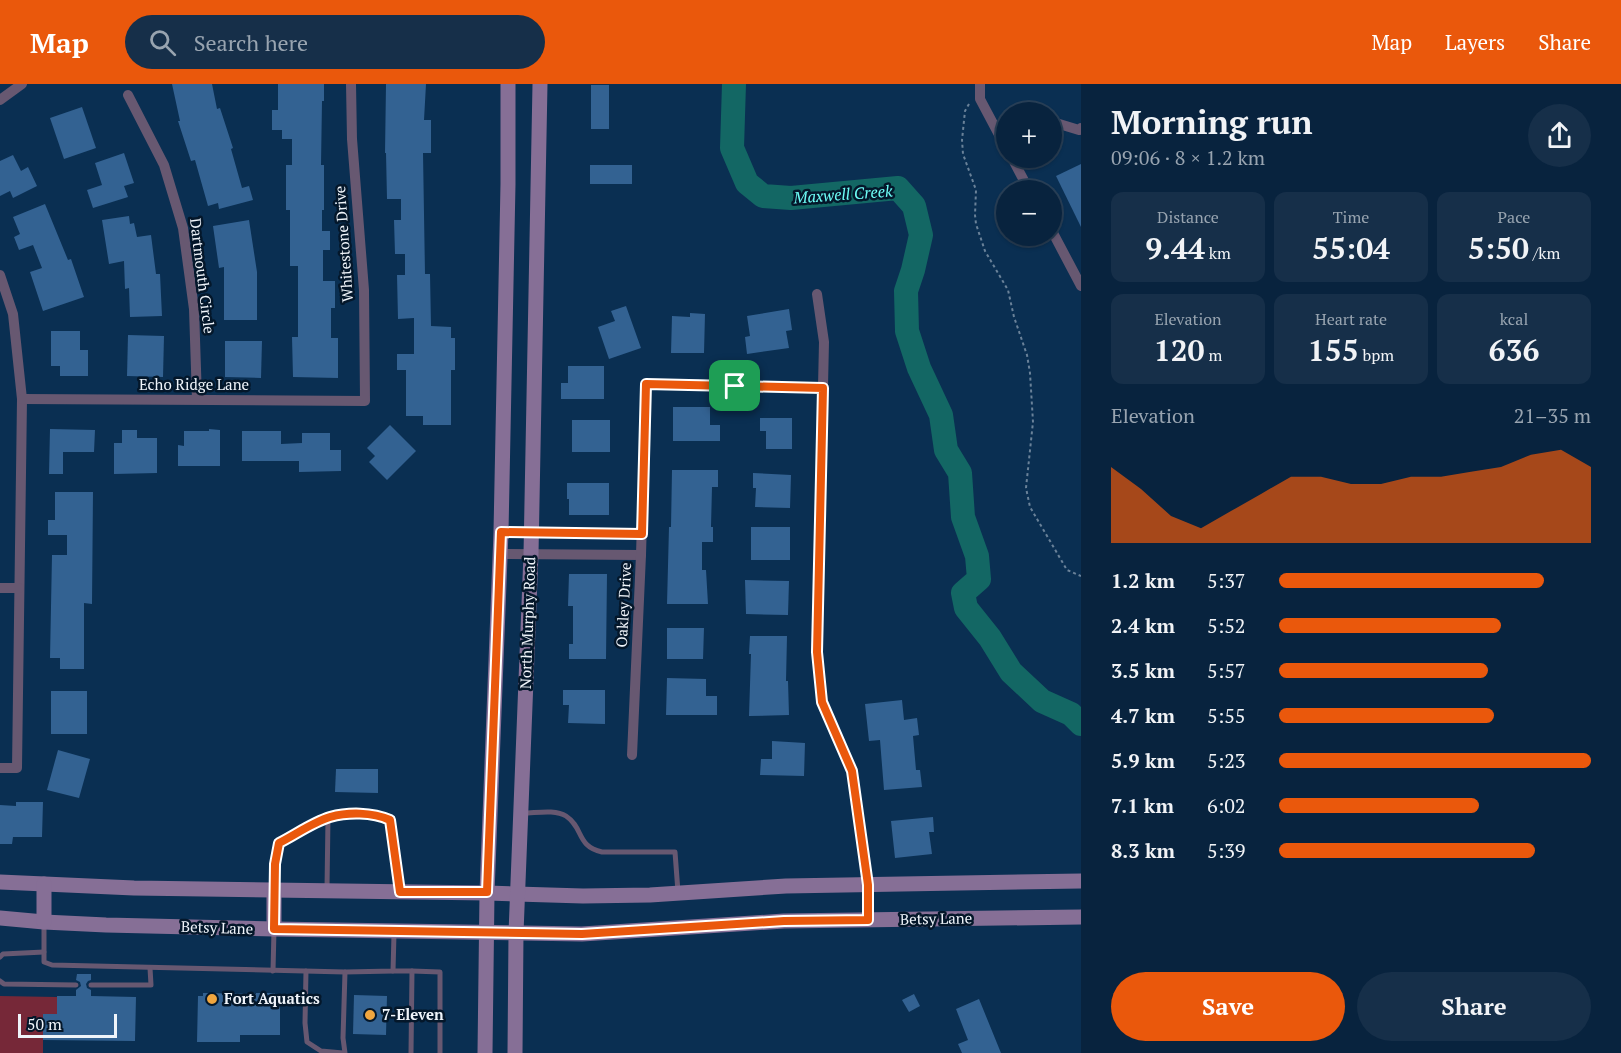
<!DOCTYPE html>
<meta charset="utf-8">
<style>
:root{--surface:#08233e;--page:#162f49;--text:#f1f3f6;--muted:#98a4b0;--line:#294058;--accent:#ea580c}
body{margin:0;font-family:"PT Serif",serif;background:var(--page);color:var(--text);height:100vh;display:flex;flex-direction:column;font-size:22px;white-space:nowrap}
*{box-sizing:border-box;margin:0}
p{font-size:20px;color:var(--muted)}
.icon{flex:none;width:33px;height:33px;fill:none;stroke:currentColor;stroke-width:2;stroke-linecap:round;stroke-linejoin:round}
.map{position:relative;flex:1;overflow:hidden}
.details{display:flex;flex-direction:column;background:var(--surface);width:540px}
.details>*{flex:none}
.buttons{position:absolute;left:996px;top:18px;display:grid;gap:12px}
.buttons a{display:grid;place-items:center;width:66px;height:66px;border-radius:50%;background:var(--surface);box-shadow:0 2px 4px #0004,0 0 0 2px var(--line);font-size:30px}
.scale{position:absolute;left:18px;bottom:15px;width:99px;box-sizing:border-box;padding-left:6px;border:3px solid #eff4fa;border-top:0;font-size:16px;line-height:21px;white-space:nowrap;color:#eff4fa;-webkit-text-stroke:4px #04172a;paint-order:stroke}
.pin{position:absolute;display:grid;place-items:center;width:51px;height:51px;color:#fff;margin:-26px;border-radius:12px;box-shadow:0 3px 9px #0006}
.round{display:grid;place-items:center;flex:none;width:63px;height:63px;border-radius:32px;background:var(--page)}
.overview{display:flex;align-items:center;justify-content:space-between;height:102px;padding:0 30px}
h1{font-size:33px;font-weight:700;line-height:45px}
.metrics{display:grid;grid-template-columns:repeat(3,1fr);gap:9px;height:102px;padding:6px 30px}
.metrics div{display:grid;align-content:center;border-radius:12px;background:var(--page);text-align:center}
.metrics b{font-size:30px;font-weight:700}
.metrics small{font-size:16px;font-weight:400}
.metrics p{font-size:16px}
.chart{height:168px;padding:12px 30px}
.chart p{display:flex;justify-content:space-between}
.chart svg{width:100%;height:108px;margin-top:6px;fill:var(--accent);opacity:.7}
.button{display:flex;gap:12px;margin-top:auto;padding:12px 30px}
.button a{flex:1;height:69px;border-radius:36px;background:var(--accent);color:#fff;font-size:24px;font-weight:700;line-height:69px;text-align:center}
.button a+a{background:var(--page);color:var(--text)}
ul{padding:0 30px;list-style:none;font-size:20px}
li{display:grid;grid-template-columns:96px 72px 1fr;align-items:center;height:45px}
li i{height:15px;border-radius:8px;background:var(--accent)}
header{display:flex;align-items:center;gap:36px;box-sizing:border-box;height:84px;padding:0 30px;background:var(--accent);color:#fff}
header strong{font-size:28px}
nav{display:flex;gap:33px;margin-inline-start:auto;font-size:21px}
.search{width:420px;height:54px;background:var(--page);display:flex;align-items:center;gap:15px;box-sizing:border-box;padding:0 21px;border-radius:33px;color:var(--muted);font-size:22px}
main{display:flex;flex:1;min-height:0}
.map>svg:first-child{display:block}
.green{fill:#762838}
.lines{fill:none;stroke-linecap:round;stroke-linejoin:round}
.river{stroke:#136764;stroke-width:24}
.building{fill:#336292}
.path{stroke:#6a8299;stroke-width:2;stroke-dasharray:3 3;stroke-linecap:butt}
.lane{stroke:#675871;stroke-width:5}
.street{stroke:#675871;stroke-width:10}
.secondary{stroke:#866f96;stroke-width:15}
.route-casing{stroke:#fff;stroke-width:12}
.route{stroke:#ea580c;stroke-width:8}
.poi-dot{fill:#f0a63f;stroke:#04172a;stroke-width:2}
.labels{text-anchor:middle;stroke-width:5;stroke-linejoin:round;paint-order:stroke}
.street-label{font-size:15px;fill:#eff4fa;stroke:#04172a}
.poi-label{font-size:15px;font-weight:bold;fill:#eff4fa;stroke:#04172a;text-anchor:start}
.water-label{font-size:16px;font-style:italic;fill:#6dfdf6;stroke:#04172a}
</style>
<header>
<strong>Map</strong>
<div class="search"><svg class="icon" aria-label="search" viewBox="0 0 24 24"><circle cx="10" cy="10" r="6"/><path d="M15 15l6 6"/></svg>Search here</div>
<nav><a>Map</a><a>Layers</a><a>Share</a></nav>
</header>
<main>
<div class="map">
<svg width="1081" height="969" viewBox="0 0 1081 969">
<rect width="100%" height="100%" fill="#0a2f52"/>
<path class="green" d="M0,912L57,913V930L43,931V969H0Z"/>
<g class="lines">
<path class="river" d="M734,0L732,64L747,99L763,112L791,114L898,104L914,122L921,151L913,186L906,207L907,247L919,284L941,331L946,366L960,389L963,433L977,472L979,495L963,509L966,524L990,554L1011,588L1042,617L1071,630L1081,640"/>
</g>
<g class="building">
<path d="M172,0H212L217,25L220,24L233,64L231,65L242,104L249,102L253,116L219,125L218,119L208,122L195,76L191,77L178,37H180Z"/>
<path d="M278,0H324V17H322L321,81H324V126H322V147H330V166H323V197H335V224H331V254H338V294L293,293L292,253H298V182H290V126H286V81H292V55H282V46H272V26H278Z"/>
<path d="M386,0H426L424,36H431V69H423L425,190H430L431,242L451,243V254H455V286H451V341H423V332H406V286H397V270H414V234L398,235L397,191H405V170H395L394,136H401V115H387L386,69H385Z"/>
<rect x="591" y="1" width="18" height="44"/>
<path d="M82,23L96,64L64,75L50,34Z"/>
<path d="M124,69L134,99L124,102L128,113L93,124L87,106L102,101L95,79Z"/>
<path d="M13,71L21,87L28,83L37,102L13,114L10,107L0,112V77Z"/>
<path d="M1081,80V143L1056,92Z"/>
<rect x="590" y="81" width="42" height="19"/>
<path d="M45,120L68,176L71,175L84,213L43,227L30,188L42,184L33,161L19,166L14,153L20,150L13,133Z"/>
<path d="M129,132L130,140L134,139L137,153L151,151L156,190H160L162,232L130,233L129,204L125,205L124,177L109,180L102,136Z"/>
<path d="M249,136L257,188V236H224V183L219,184L213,142Z"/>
<path d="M626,222L641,264L609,275L598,243L615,237L611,227Z"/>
<path d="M789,225L792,246L786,247L789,264L747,270L745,253L750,252L747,232Z"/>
<path d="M690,229L705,230L704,269H671L672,232L690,233Z"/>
<path d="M51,247H80V266H88V292H60V282H51Z"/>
<path d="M128,251L164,252L163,293L127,292Z"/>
<path d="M225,257H262L261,294L225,293Z"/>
<path d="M568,282H604V315H561V299H568Z"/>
<path d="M673,323H710V341H720V357H673Z"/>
<path d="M760,334H792V365H766V347H760Z"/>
<rect x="572" y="336" width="38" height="32"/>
<path d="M390,341L416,367L387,396L369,378L375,372L367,364Z"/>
<path d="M50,345L95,346L94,368H63V390H49Z"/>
<path d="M209,345L220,346V382H178V361L184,362V347H209Z"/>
<path d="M122,346H137V354H157V389L114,390V359H122Z"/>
<path d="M242,347H281V360L302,359V349H330V366H341V387L299,388V377H242Z"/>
<path d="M672,386H718V403H712L711,443H713V458H702V486H706L708,520H667L669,443H671Z"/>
<path d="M753,389L791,391L790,424L755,423L756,404H753Z"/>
<path d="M567,399H609V431H569V415H567Z"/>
<path d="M55,408H93L92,520L84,519V585H60V574H50L52,471H67V451H48V436H55Z"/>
<rect x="751" y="443" width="39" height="33"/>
<path d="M569,490H607L606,575H569V560H573V522H568Z"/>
<path d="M745,496L789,497L788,531L746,530Z"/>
<path d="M667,544H704L703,575H667Z"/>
<path d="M750,552H787L786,597H788L789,631L749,632L751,570H749Z"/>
<path d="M667,594L706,595V612H717V631H666Z"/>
<path d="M563,606H605V640L568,639L569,621H563Z"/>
<rect x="51" y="607" width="36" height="43"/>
<path d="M902,616L904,636L917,634L919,651L913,652L916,686H920L922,703L884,706L880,656L869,657L865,620Z"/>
<path d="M772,657L805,659L804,692L760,691L761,675H772Z"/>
<path d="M58,666L90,675L79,714L47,706Z"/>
<path d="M336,685H378V709L335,708Z"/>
<path d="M16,718H43L42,753H13L12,760H0V721L16,722Z"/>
<path d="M933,733L934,748H929L932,770L895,774L891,737Z"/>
<path d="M77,890H91V896L88,897L86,900L87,904L91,906V912L136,913L135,957L43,956V930H57V912H76V906L81,902L80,898L76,896Z"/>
<path d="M203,909L256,910V909H275V912H280V951H240V958H197L198,912H203Z"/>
<path d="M914,910L920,922L909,928L902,916Z"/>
<path d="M354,911L387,912L386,951L353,950Z"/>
<path d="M979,915L1001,969H962L958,960L968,956L956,925Z"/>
</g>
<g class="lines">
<path class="path" d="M969,20L965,27L962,56L963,70L976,106L975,131L976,140L985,167L1008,206L1014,233L1027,271L1030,289L1033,338L1026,404L1030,423L1067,486L1081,492"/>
<g class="lane">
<path d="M524,729C536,729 555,725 566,732C584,744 576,762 602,768H675L678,808"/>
<path d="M327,804L328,734"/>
<path d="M274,806L275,780L279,759C295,751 313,738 330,733C348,728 372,728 390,736L399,806"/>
<path d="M44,839V878L52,881L345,888"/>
<path d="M0,873L3,870L44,868"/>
<path d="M273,887L274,846"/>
<path d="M306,887L305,939L307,958L321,967L343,969"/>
<path d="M393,887H412L411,969"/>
<path d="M412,887L440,888V969"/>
<path d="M0,897L4,900L76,901"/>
<path d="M91,901H151L150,884"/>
<path d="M345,969L343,954L345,888L393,887L394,850"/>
</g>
<g class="street">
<path d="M980,0V15L1006,64"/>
<path d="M128,11L164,81L183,144L194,225L197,315"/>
<path d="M0,16L22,0"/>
<path d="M1056,39L1079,46L1081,44"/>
<path d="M1012,74L1029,106"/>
<path d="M1052,147L1081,202"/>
<path d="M0,191L13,230L22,315L17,684H0"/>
<path d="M817,210L824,258L817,568L822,618L852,688L868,801L869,836"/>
<path d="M22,315L365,317L364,206L352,55L351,0"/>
<path d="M501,448L642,450"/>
<path d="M500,470L641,471"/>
<path d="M0,504H19"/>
<path d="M632,671L641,471L646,300L823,304"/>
</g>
<g class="secondary">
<path d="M0,798L134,804L487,809L583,812L650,811L786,802L1081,797"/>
<path d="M0,834L44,838L106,841L274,845L582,850L784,837L1081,833"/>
<path d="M44,838V800"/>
<path d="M274,845V806"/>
<path d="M485,969L487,809L501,448L508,100V0"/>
<path d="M515,969L516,849L531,470L540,0"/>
</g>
</g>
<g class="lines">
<g class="route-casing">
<path id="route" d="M646,300L823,304L817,568L822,618L852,687L868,801V836L784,837L582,850L274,845L275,780L279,759C295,751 313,738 330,733C348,728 372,728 390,736L400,808H487L501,448L642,450Z"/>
</g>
<use href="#route" class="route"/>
</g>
<g class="poi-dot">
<circle cx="212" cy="915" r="6"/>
<circle cx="370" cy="931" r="6"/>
</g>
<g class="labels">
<g class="street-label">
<text transform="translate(344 160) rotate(-94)" y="5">Whitestone Drive</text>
<text transform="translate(202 192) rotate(83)" y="5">Dartmouth Circle</text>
<text x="194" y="306">Echo Ridge Lane</text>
<text transform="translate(624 521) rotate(-87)" y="5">Oakley Drive</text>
<text transform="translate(528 539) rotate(-88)" y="5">North Murphy Road</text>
<text transform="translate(936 835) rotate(-1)" y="5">Betsy Lane</text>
<text transform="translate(217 844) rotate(2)" y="5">Betsy Lane</text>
</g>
<g class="poi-label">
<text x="224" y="920">Fort Aquatics</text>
<text x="382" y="936">7-Eleven</text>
</g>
<g class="water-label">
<text transform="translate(843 110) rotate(-4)" y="6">Maxwell Creek</text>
</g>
</g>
</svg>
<div class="buttons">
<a>+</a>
<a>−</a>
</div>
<div class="scale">50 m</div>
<div class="pin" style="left:735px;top:302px;background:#1e9e55"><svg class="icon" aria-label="arrive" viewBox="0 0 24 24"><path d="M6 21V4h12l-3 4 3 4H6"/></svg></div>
</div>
<section class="details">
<div class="overview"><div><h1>Morning run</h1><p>09:06 · 8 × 1.2 km</p></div><a class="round"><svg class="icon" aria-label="share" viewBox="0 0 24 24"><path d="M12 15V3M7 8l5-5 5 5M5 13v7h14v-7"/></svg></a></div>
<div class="metrics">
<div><p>Distance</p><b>9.44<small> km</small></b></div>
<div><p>Time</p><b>55:04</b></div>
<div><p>Pace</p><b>5:50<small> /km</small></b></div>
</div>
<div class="metrics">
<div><p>Elevation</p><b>120<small> m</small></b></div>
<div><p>Heart rate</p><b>155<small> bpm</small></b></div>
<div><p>kcal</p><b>636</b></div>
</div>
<div class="chart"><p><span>Elevation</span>21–35 m</p>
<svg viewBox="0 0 160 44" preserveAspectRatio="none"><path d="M0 44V13L10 22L20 33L30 38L40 31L50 24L60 17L70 17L80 20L90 20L100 17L110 17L120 15L130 13L140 8L150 6L160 13V44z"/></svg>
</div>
<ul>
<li><b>1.2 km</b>5:37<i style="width:85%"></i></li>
<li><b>2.4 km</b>5:52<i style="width:71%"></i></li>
<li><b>3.5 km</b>5:57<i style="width:67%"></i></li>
<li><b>4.7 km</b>5:55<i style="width:69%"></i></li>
<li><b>5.9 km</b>5:23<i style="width:100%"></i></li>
<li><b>7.1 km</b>6:02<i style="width:64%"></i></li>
<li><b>8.3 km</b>5:39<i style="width:82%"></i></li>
</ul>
<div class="button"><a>Save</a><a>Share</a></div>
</section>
</main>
